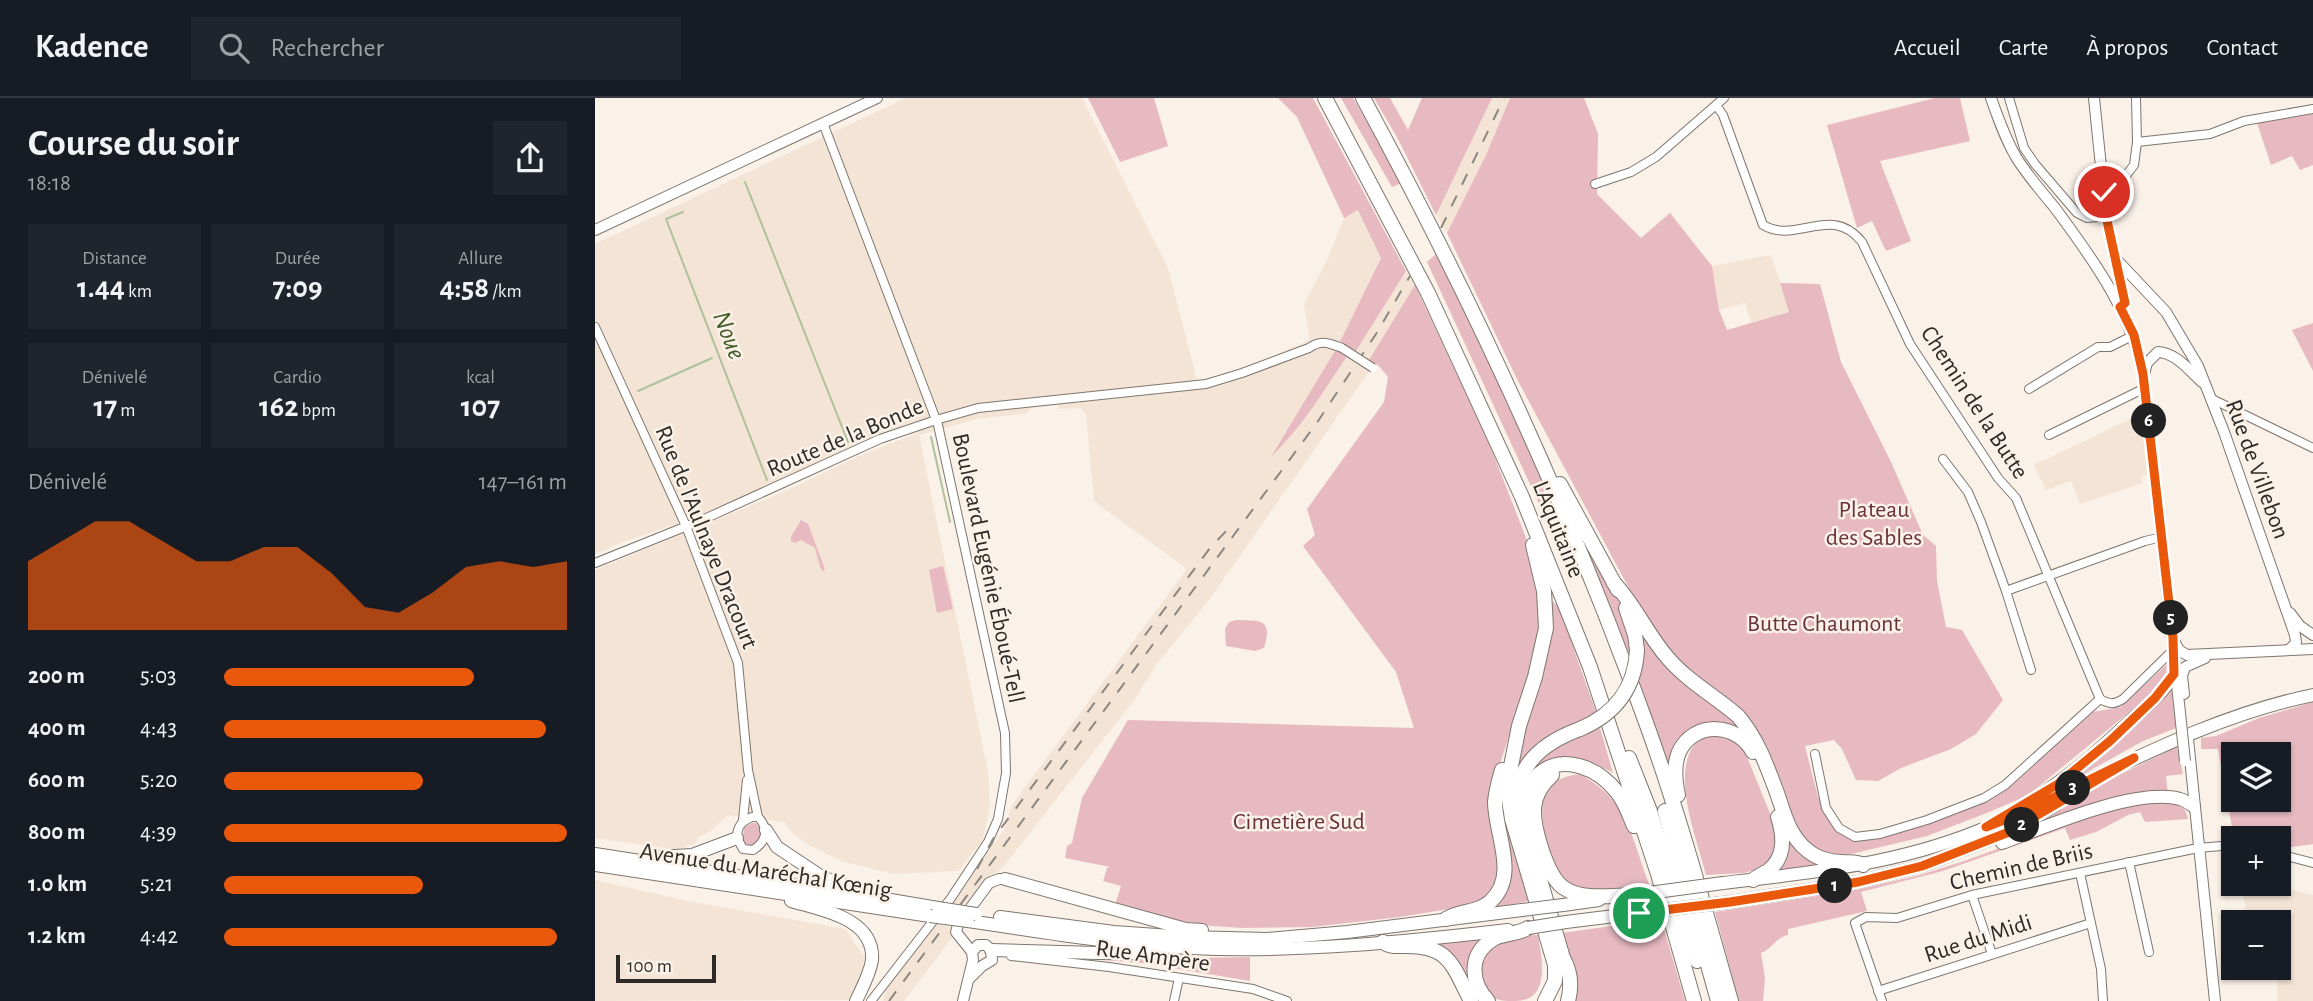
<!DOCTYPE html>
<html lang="fr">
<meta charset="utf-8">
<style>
:root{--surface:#171b24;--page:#20242c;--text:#f1f3f6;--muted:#9ea1a6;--line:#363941;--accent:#ea580c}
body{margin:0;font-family:"Alegreya Sans",sans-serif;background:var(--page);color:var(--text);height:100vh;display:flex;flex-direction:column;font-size:26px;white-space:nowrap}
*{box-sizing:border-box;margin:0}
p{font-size:23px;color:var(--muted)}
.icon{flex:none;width:38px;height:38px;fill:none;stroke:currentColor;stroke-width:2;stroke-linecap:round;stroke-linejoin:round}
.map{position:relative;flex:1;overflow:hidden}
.side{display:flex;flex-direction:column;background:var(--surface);width:595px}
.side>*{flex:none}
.fabs{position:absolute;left:1626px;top:644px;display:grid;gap:14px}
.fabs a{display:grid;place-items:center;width:70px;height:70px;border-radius:0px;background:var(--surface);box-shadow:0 2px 5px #0004;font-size:35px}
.scale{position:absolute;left:21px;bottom:18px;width:100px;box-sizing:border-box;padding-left:7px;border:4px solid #2c2926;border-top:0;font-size:19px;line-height:24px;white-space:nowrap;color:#2c2926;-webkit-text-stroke:5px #faf1e8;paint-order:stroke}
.pin{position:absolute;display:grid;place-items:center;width:60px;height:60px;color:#fff;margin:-30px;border:4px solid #fff;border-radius:50%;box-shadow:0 2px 7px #0007}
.km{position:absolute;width:35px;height:35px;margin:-18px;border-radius:50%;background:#222;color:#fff;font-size:19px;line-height:35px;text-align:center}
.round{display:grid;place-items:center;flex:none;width:74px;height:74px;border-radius:0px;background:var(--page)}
.headline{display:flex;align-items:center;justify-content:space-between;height:119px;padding:0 28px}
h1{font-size:38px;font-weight:700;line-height:52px}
.stats{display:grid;grid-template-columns:repeat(3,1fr);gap:10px;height:119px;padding:7px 28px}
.stats div{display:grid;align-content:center;border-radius:0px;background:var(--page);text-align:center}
.stats b{font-size:30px;font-weight:700}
.stats small{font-size:19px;font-weight:400}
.stats p{font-size:19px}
.chart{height:196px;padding:14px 28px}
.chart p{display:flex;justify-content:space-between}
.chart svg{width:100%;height:126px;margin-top:7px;fill:var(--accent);opacity:.7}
ul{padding:0 28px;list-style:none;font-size:23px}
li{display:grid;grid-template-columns:112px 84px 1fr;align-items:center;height:52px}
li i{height:18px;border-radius:9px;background:var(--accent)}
header{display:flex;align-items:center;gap:42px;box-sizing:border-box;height:98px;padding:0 35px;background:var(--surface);border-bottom:2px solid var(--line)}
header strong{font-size:33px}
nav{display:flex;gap:38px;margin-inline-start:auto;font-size:24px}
.search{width:490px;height:63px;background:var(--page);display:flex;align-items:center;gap:18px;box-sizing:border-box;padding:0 24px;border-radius:0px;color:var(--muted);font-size:26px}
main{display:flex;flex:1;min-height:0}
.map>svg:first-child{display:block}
.built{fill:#f3e4d5}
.green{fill:#e7b9c1;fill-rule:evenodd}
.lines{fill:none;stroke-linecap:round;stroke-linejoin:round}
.stream{stroke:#aec19c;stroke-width:2}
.street-casing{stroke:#7e766e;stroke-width:10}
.secondary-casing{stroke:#7e766e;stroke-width:12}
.primary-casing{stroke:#7e766e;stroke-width:14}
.highway-casing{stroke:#7e766e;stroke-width:16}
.street{stroke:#fff;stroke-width:8}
.secondary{stroke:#fff;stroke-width:10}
.primary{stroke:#fff;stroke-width:12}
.highway{stroke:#fff;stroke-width:14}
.rail{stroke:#8c8680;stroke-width:2;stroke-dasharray:12 12;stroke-linecap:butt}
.street-bridge-casing{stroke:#7e766e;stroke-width:10;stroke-linecap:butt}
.secondary-bridge-casing{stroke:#7e766e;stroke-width:12;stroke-linecap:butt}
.primary-bridge-casing{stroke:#7e766e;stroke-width:14;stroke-linecap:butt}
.highway-bridge-casing{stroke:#7e766e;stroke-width:16;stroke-linecap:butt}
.street-bridge{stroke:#fff;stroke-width:8}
.secondary-bridge{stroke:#fff;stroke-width:10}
.primary-bridge{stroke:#fff;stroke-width:12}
.highway-bridge{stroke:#fff;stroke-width:14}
.route-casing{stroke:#fff;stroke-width:14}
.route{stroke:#ea580c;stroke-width:9}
.labels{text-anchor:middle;stroke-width:5;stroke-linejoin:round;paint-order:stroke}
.street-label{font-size:24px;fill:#2c2926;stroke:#faf1e8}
.park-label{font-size:24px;fill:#6a303e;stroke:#faf1e8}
.water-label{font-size:26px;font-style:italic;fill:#425a24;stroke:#faf1e8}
</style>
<header>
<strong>Kadence</strong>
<div class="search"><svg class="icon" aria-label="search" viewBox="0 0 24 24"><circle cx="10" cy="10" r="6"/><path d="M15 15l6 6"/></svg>Rechercher</div>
<nav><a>Accueil</a><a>Carte</a><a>À propos</a><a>Contact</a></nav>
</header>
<main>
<section class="side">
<div class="headline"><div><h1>Course du soir</h1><p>18:18</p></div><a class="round"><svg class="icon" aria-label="share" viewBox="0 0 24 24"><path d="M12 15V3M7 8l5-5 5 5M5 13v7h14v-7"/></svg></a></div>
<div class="stats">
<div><p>Distance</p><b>1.44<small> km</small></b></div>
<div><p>Durée</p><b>7:09</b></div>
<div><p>Allure</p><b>4:58<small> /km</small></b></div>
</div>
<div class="stats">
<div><p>Dénivelé</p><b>17<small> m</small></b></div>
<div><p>Cardio</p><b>162<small> bpm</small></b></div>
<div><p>kcal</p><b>107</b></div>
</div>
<div class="chart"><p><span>Dénivelé</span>147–161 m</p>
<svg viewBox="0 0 160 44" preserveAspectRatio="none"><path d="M0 44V20L10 13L20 6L30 6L40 13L50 20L60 20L70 15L80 15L90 24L100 36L110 38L120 31L130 22L140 20L150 22L160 20V44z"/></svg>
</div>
<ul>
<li><b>200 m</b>5:03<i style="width:73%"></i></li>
<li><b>400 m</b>4:43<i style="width:94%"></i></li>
<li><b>600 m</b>5:20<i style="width:58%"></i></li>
<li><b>800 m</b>4:39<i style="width:100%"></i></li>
<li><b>1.0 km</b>5:21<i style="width:58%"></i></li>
<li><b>1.2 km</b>4:42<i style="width:97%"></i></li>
</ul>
</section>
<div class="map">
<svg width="1718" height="903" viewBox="0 0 1718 903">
<rect width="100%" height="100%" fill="#faf1e8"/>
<g class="built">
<path d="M311,0H487L573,170L602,282L636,275L715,242L709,206L732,162L749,120L763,111L787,157L748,240L678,357L691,344L731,291L752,258L775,272L614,502L561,567L540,601L408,769L394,781L373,807L356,805L409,732L417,707L592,471L499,403L491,316L485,310L464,311L462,307L435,310L433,315L382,321L324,337L393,674L395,708L387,743L363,773L299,776L246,763L210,745L196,733L189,724L132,717L119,731L104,739L99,746L83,752L0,740V472L188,394L271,355L323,335L319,323L102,419L25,445L0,456V146Z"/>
<path d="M897,0H915L891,57L852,135L841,117Z"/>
<path d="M1176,157L1195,214L1156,224L1150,205L1124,212L1117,168Z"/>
<path d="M811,173L820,187L774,262L761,253Z"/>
<path d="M1546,316L1553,376L1546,378L1548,385L1485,406L1476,383L1451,392L1439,367Z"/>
<path d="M0,782L93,803L250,831L270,860L258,902L0,903Z"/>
<path d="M1647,786H1670L1718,797V903H1682L1684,824H1652Z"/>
<path d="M340,826L358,829L359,837L309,903H288L291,891Z"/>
</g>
<g class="green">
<path d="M493,0H559L573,48L525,64Z"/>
<path d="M683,0H718L811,173L761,253L745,244L786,160L763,112L749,120L702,19Z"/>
<path d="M746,0H758L807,85L797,89Z"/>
<path d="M779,0H795L813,32L827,0H897L841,117L803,41Z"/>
<path d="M915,0H989L1003,36L1002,96L1046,140L1075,115L1117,168L1124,212L1132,232L1194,214L1185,185L1225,186L1246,264L1296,364L1328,437L1341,448L1342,483L1351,529L1367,532L1408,602L1381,636L1356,651L1306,670L1283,683L1261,682L1247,651L1239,642L1210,648L1223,699L1240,732L1256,741H1285L1362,714L1414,690L1498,614L1526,609L1572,566L1571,578L1555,597L1432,698L1389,716L1332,738L1256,756L1234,758L1206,742L1175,664L1070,549L1044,509L923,283L852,135L891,57Z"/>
<path d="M1340,0H1365L1375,43L1285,63L1316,143L1291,153L1277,123L1262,130L1232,27Z"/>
<path d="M1718,15V67L1705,72L1697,58L1676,67L1662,25Z"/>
<path d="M842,155L921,322L989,480L982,477L966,453L832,164Z"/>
<path d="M820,187L894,345L935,450L946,519L943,547L905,666L904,752L900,794L884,806L805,819L717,829L648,830L617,828L586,823L520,807L526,788L508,783L512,770L515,769L470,760L472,748L477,745L487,700L533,622L819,630L801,574L708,448L720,437L712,411L789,304L793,279L784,268L774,262Z"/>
<path d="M1718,225V273L1697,232Z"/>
<path d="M741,251L752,258C729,293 706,330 676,359Z"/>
<path d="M206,422L213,426L230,471L228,473L225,469L220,450L206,442L200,445L196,443V439Z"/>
<path d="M984,430L1031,517L1036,562Z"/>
<path d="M348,468L358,511L342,515L334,472Z"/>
<path d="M956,502L964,509L1002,617L956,640L918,698L922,656Z"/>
<path d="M641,522C666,523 678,520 669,550L660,553L631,548L630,531L634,524Z"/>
<path d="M1042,523L1131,612L1158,644C1104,608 1104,622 1074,671L1044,589L1047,561Z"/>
<path d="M1576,588L1581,630L1548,643L1467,688Z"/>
<path d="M1718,604V746L1685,751L1684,740H1639L1623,651H1606V640L1621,638L1664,620ZM1638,656H1684V702H1638Z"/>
<path d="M1005,630L1018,675C1000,665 980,654 959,662C952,664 946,671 940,675L936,672L953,653Z"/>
<path d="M1117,631L1134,640L1150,654L1179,725L1181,756L1173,768L1149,775L1111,777C1102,741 1078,683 1097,650C1101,642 1110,637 1117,631Z"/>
<path d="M1582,649L1588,676L1571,678L1573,697L1431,730L1434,726L1507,685Z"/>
<path d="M984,676C1033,701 1036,738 1054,786C1034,790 1010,797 990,792C980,790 969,784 964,775C953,755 938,706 955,688C963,680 974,678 984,676Z"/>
<path d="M1555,702C1573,704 1589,700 1593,721L1550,724L1545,714L1533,717L1501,734L1475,742L1470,730L1348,773L1266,794L1272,813L1193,831V837C1180,840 1177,851 1166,855L1170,880L1168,903H1144L1120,814L1265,791L1325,777L1372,762L1509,712Z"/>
<path d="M157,725H161L167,733L162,744L156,749L149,746L148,741L149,730Z"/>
<path d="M1191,730L1236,767L1175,775Z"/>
<path d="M915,735L934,803L894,811L903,803L909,736Z"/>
<path d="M1066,821L1090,903H978L967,835Z"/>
<path d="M943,837C947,860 956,903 920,903C910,903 902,903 894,897C888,891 888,885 887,877C882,842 915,838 943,837Z"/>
<path d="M896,840L881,853L890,903H882L836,845Z"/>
<path d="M655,859V883L547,865L506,862Z"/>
</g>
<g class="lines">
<g class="stream">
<path d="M150,84L253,344"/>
<path d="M88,114L71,121L172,382"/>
<path d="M43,293L117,260"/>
<path d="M336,339L355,424"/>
</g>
<g class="street-casing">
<g id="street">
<path d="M1414,0L1429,50L1440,66L1482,115L1492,120L1511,118"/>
<path d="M1121,7L1128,17L1168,127C1202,147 1236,105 1267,144L1315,246L1403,380L1421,400L1505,601"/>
<path d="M228,25L343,327L410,635L411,675L403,721L393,744L356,800L276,903"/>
<path d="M1542,44L1615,36L1649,23L1718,11"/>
<path d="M1000,86L1036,74L1061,59L1129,0"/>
<path d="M1510,105L1539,67L1542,44L1541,0"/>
<path d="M0,229L91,428L143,565L153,672L163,719"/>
<path d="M1434,291L1503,249H1515L1539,237"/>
<path d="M1615,300L1718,350"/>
<path d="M1454,337L1550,290"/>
<path d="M1348,361L1373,394L1386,424L1411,493L1550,443L1567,439"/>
<path d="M0,465L107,422L285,341L341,322L383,310L611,286L647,275L714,250C726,241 734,245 747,250"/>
<path d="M1411,493L1436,572"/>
<path d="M1505,601C1514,606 1519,607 1528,601L1577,553"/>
<path d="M1220,656L1231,710L1244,730L1260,739L1285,736L1332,722L1389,700L1410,687L1505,601"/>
<path d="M157,719H163C175,731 171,744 158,752L148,751L142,740C142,728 147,723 157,719Z"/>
<path d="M148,722L152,682"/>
<path d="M1684,756L1718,765"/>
<path d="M1534,764L1554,854"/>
<path d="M1485,775L1506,871L1508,903"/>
<path d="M1377,797L1397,856"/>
<path d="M416,858L514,869L658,891L692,903"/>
<path d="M1283,893L1496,825"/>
<path d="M579,903L584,880"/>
<path d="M1287,903L1260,825L1271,819L1302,820L1377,797L1603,750L1638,747"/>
</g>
</g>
<g class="secondary-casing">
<g id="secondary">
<path d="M1396,0C1403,20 1410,40 1421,59C1432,77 1447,94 1460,110C1501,165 1541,220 1550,290L1585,615"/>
<path d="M1499,0L1511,118L1530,205L1525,209"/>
<path d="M0,132L282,0"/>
<path d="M1521,161L1571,214L1603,268L1629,334L1700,537L1701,545L1694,552"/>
<path d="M1549,276L1552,265L1563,254C1581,255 1594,272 1607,284"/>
<path d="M1695,515L1705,528L1718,537"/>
<path d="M1579,543L1584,552L1592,557L1718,551"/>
<path d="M1589,596L1587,578L1590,569L1610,560"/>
<path d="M1593,641L1620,903"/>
<path d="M377,854L361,834L363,827L394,785L404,781H410"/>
<path d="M368,903L378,862L377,854L383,847H391L396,852L397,862L387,868L373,882"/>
</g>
</g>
<g class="primary-casing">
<g id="primary">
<path d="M1434,704C1472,681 1503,653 1535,623C1551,609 1569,594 1579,576"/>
<path d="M171,732L182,749L224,777L241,785L259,790L272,798L343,810"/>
<path d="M1407,745C1450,729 1541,689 1585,701C1590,702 1595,706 1599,709"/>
<path d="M0,756L272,798"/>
<path d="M63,759L97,757L142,740"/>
<path d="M0,767L335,818"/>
<path d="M410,781L591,831L607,832"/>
<path d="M1128,785C1215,775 1302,766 1383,733C1496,686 1598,622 1718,597"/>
<path d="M196,803C226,812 280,820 277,862C275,876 267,890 261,903"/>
<path d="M1135,804L1263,784L1327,768L1414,734L1461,707"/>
<path d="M968,807L1004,802"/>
<path d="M405,819L519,834L591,839L672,841L752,834L927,812"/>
<path d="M373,823C447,834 521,847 595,850C700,855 809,844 913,832"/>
<path d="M971,824L1044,815"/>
<path d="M396,852L502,855H567"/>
</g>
</g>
<g class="highway-casing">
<g id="highway">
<path d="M730,0L833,195L927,399L995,569L1063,776L1099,903"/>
<path d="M768,0C878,203 975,412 1053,630C1085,719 1110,812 1136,903"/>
<path d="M965,386L1023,492"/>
<path d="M938,447L949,493L951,530L940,579L924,628L912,688L917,721L960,867V883L950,903"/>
<path d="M1019,485C1040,507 1052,536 1072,559C1092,583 1120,598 1143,618C1162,640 1172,668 1182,695C1189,715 1194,738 1212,752C1221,760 1235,764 1247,764C1255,765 1261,763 1268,767"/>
<path d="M1031,510L1040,537L1042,552"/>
<path d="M1034,660L1055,713L1102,863"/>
<path d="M957,677C947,686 940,696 939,710C938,730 952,779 969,790C988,803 1018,797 1039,797"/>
<path d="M1083,697C1080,683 1078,668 1084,654C1099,622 1143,625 1158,654"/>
<path d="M922,703C922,664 952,643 985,631"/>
<path d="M1070,713L1123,903"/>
<path d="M1158,782C1163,778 1168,776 1173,773C1191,759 1189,738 1183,719"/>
<path d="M851,821C865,812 884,815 896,803C924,777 900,736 900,704C901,693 904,682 907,672"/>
<path d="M788,844C795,849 800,848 809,848C855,847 857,867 876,903"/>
<path d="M893,903C874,883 874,854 900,840C911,835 923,836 933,830"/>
<path d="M973,903C977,888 976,874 968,860C959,829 950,799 941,768C936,750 928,729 928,710C928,698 934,686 943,677C968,654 1004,671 1022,694C1030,704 1034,716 1039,728"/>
</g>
</g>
<use href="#street" class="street"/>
<use href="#secondary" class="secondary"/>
<use href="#primary" class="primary"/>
<use href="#highway" class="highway"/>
<g class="rail">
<path d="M846,130L909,0"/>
<path d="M382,771L398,741L615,450L635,429"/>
<path d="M294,903L721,326L781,236L815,178"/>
</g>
<g class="street-bridge-casing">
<path id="street-bridge" d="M747,250L778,270"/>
</g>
<g class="secondary-bridge-casing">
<path id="secondary-bridge" d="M1585,615L1590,663"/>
</g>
<g class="primary-bridge-casing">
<g id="primary-bridge">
<path d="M1039,797L1128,785"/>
<path d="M343,810L381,816"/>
<path d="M927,812L968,807"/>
<path d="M1044,815L1135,804"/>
<path d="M335,818L373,823"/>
<path d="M933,830L971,824"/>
</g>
</g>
<g class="highway-bridge-casing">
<path id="highway-bridge" d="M985,631C1020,616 1040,591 1042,552"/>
</g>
<use href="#street-bridge" class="street-bridge"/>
<use href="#secondary-bridge" class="secondary-bridge"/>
<use href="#primary-bridge" class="primary-bridge"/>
<use href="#highway-bridge" class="highway-bridge"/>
</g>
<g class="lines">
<g class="route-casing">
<path id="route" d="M1044,815L1135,804L1263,784L1327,768L1414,734L1539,660L1427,715L1391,729L1463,686L1515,643L1560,600L1579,576L1578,540L1548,276L1539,237L1525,209L1530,205L1511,118L1509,94"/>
</g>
<use href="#route" class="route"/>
</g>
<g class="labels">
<g class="street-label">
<text transform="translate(1380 304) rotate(57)" y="8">Chemin de la Butte</text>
<text transform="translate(250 339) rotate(-23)" y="8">Route de la Bonde</text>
<text transform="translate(1663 371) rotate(70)" y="8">Rue de Villebon</text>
<text transform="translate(964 431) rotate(68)" y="8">L'Aquitaine</text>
<text transform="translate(112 439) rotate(68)" y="8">Rue de l'Aulnaye Dracourt</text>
<text transform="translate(394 470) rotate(78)" y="8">Boulevard Eugénie Éboué-Tell</text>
<text transform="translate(1426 768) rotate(-13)" y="8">Chemin de Briis</text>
<text transform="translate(171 772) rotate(9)" y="8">Avenue du Maréchal Kœnig</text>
<text transform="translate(1383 840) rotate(-18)" y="8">Rue du Midi</text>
<text transform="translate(558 857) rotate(8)" y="8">Rue Ampère</text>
</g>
<g class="park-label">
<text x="1279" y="419">Plateau<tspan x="1279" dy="28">des Sables</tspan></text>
<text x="1229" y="533">Butte Chaumont</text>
<text x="704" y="731">Cimetière Sud</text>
</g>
<g class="water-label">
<text transform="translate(135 237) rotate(69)" y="9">Noue</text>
</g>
</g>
</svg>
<div class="fabs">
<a><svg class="icon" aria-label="layers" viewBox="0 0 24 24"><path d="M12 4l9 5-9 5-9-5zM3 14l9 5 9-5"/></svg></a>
<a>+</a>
<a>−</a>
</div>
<div class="scale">100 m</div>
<div class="pin" style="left:1044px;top:815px;background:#1e9e55"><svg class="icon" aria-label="arrive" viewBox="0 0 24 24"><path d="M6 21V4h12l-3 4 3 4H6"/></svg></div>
<div class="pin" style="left:1509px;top:94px;background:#d93025"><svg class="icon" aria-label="check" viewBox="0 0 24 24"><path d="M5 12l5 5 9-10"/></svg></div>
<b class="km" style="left:1240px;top:788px">1</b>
<b class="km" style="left:1427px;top:727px">2</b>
<b class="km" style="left:1478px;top:690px">3</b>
<b class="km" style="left:1576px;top:520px">5</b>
<b class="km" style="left:1554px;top:323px">6</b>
</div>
</main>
